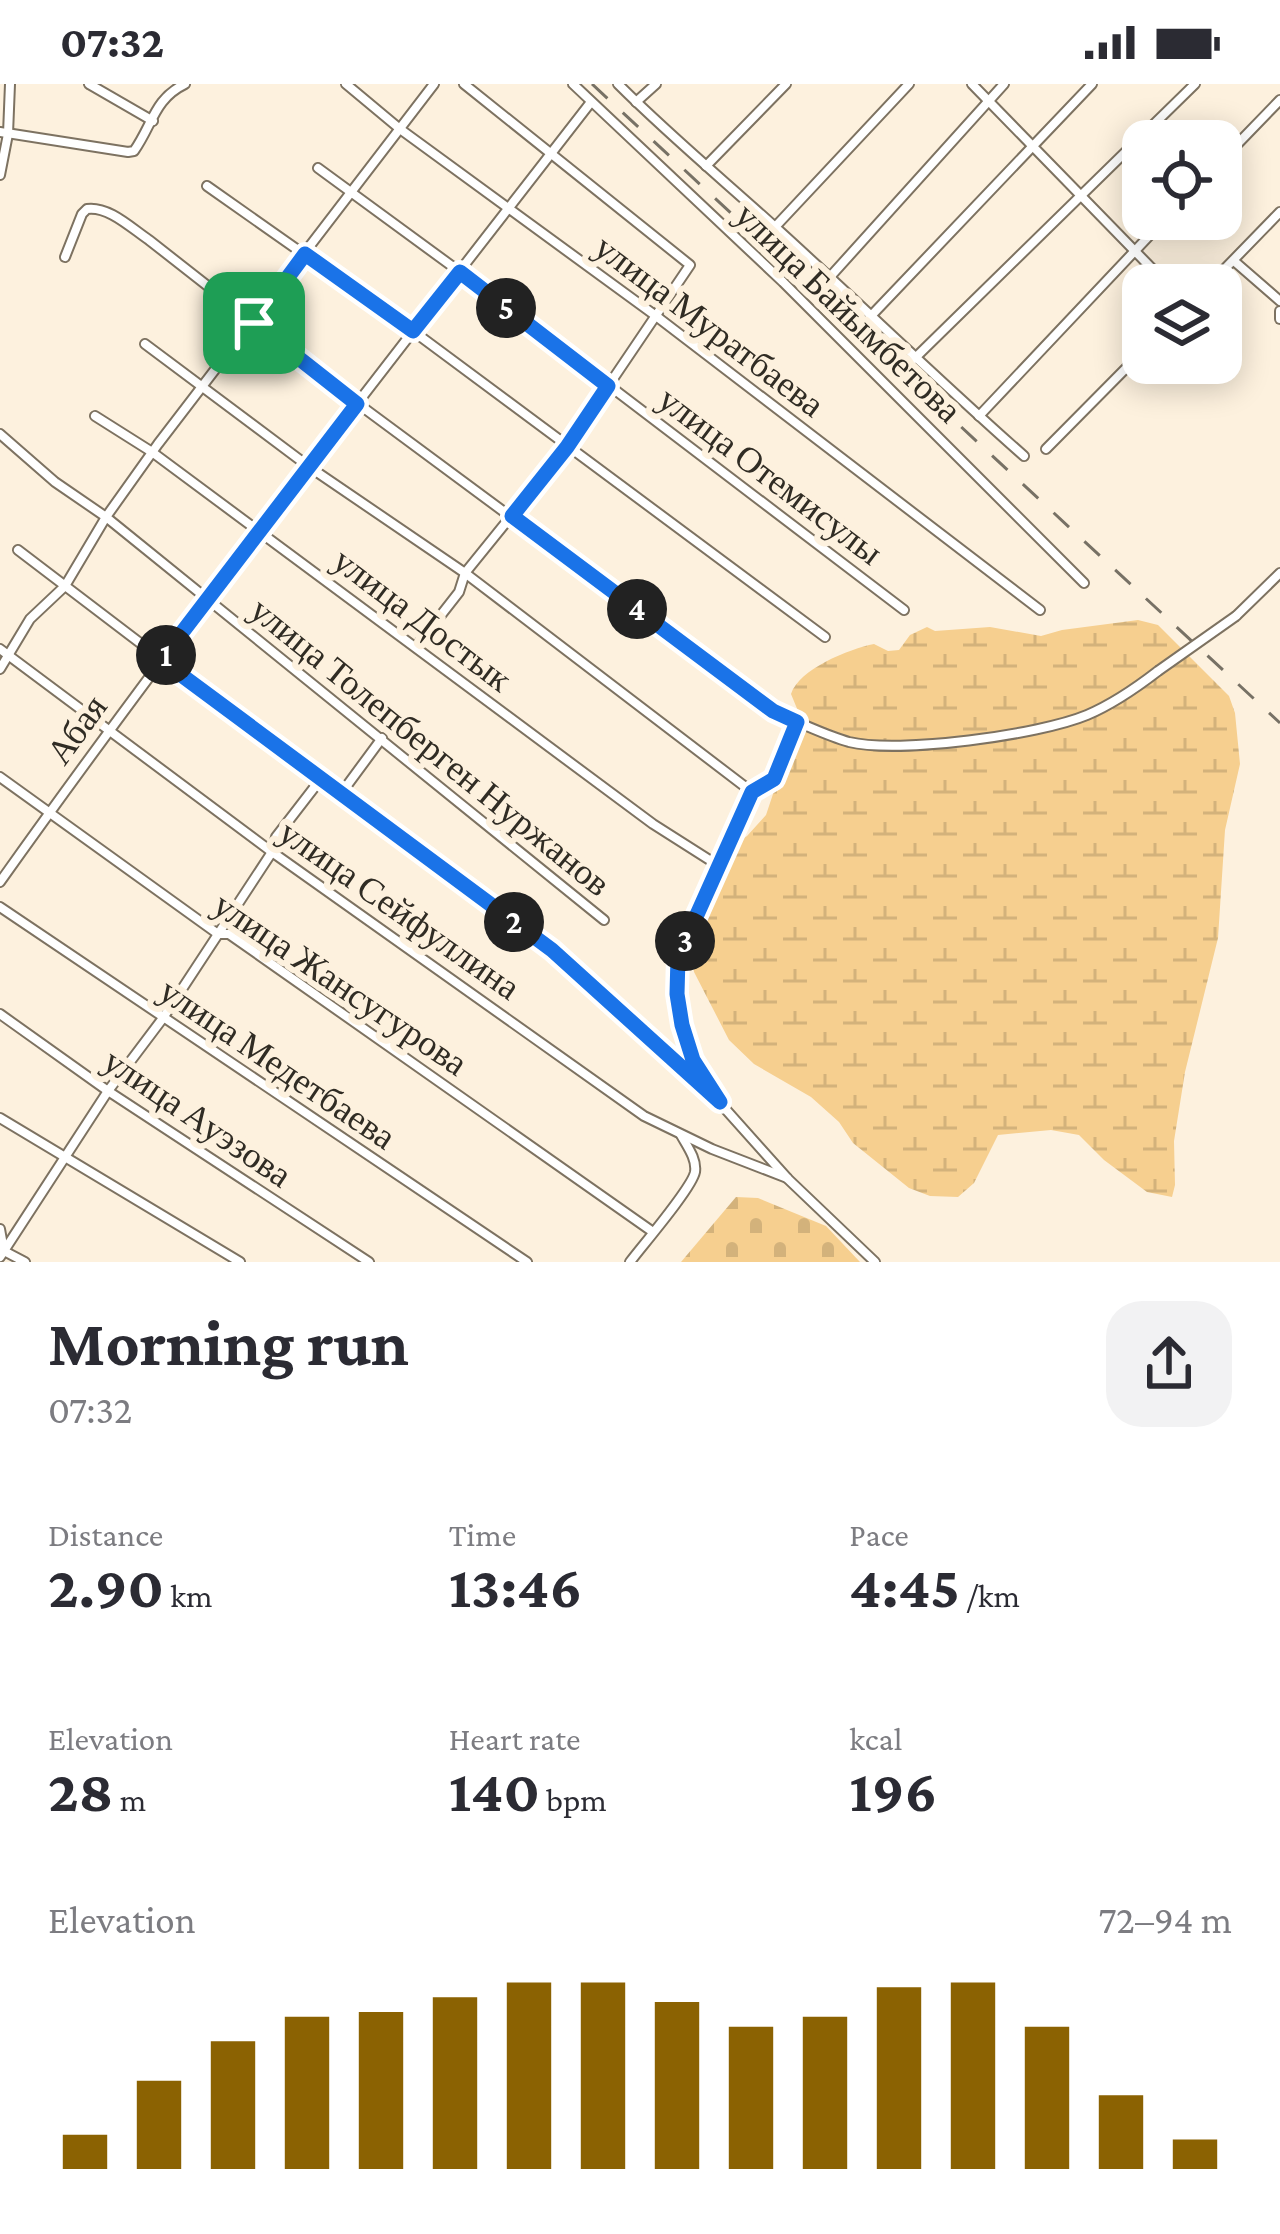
<!DOCTYPE html>
<meta charset="utf-8">
<style>
:root{--surface:#fff;--page:#f2f2f3;--text:#2b2b33;--muted:#7c7c81;--accent:#8b6202}
body{margin:0;font-family:"Crimson Pro",serif;background:var(--page);color:var(--text);height:100vh;display:flex;flex-direction:column;font-size:45px;white-space:nowrap}
*{box-sizing:border-box;margin:0}
p{font-size:39px;color:var(--muted)}
.icon{flex:none;width:66px;height:66px;fill:none;stroke:currentColor;stroke-width:2;stroke-linecap:round;stroke-linejoin:round}
.map{position:relative;height:1178px;overflow:hidden}
.side{display:flex;flex-direction:column;background:var(--surface);flex:1}
.side>*{flex:none}
.fabs{position:absolute;left:1122px;top:36px;display:grid;gap:24px}
.fabs a{display:grid;place-items:center;width:120px;height:120px;border-radius:24px;background:var(--surface);box-shadow:0 6px 30px #0003;font-size:60px}
.pin{position:absolute;display:grid;place-items:center;width:102px;height:102px;color:#fff;margin:-51px;border-radius:24px;box-shadow:0 6px 18px #0006}
.km{position:absolute;width:60px;height:60px;margin:-30px;border-radius:50%;background:#222;color:#fff;font-size:33px;line-height:60px;text-align:center}
.round{display:grid;place-items:center;flex:none;width:126px;height:126px;border-radius:36px;background:var(--page)}
.head{display:flex;align-items:center;justify-content:space-between;height:204px;padding:0 48px}
h1{font-size:66px;font-weight:700;line-height:90px}
.figures{display:grid;grid-template-columns:repeat(3,1fr);gap:18px;height:204px;padding:12px 48px}
.figures div{display:grid;align-content:center}
.figures b{font-size:60px;font-weight:700}
.figures small{font-size:33px;font-weight:400}
.figures p{font-size:33px}
.chart{height:336px;padding:24px 48px}
.chart p{display:flex;justify-content:space-between}
.chart svg{width:100%;height:216px;margin-top:12px;stroke:var(--accent);stroke-width:6}
.status{display:flex;justify-content:space-between;align-items:center;height:84px;padding:0 60px;background:var(--surface);direction:ltr}
.status svg{height:33px;fill:currentColor}
.map>svg:first-child{display:block}
.wetland{fill:url(#wetland-marsh)}
.cemetery{fill:url(#cemetery-stones)}
.lines{fill:none;stroke-linecap:round;stroke-linejoin:round}
.minor-casing{stroke:#7d7261;stroke-width:12}
.minor{stroke:#fff;stroke-width:8}
.rail{stroke:#777165;stroke-width:3;stroke-dasharray:21 21;stroke-linecap:butt}
.minor-bridge-casing{stroke:#7d7261;stroke-width:12;stroke-linecap:butt}
.minor-bridge{stroke:#fff;stroke-width:8}
.route-casing{stroke:#fff;stroke-width:24}
.route{stroke:#1a73e8;stroke-width:15}
.labels{text-anchor:middle;stroke-width:12;stroke-linejoin:round;paint-order:stroke}
.street-label{font-size:36px;fill:#302c24;stroke:#fdf1de}
</style>
<div class="status"><b>07:32</b><svg viewBox="0 0 49 12"><path d="M0 12V9h3v3zM5 12V6h3v6zM10 12V3h3v9zM15 12V0h3v12zM26 1h20v11H26zM47 4h2v5h-2z"/></svg></div>
<div class="map">
<svg width="1280" height="1178" viewBox="0 0 1280 1178">
<defs>
<pattern id="wetland-marsh" width="20" height="14" patternUnits="userSpaceOnUse" patternTransform="scale(3)"><rect width="20" height="14" fill="#f6cf8f"/><path d="M1 5h8M5 5V1M11 12h8M15 12V8" fill="none" stroke="#d3b27b"/></pattern>
<pattern id="cemetery-stones" width="16" height="16" patternUnits="userSpaceOnUse" patternTransform="scale(3)"><rect width="16" height="16" fill="#f6cf8f"/><path d="M2 7V4a2 2 0 0 1 4 0v3zM10 15v-3a2 2 0 0 1 4 0v3z" fill="#d3b27b"/></pattern>
</defs>
<rect width="100%" height="100%" fill="#fdf1de"/>
<path class="wetland" d="M1138,536L1158,541L1229,612L1235,629L1240,680L1225,746L1218,854L1185,988L1174,1057L1175,1101L1172,1113L1147,1108L1104,1076L1079,1051L1051,1046L998,1051L974,1099L958,1113L930,1112L909,1104L853,1059L839,1038L811,1013L754,980L729,956L694,888L691,869L725,766L747,752L766,731L778,695L784,654L798,627L791,610C799,585 849,565 874,560L888,567L899,566L910,551L927,543L935,547L990,543L1041,552L1062,546Z"/>
<path class="cemetery" d="M736,1113L758,1114L826,1142L860,1178H681Z"/>
<g class="lines">
<g class="minor-casing">
<g id="minor">
<path d="M89,0L153,37"/>
<path d="M346,0L400,45L656,232L1040,526"/>
<path d="M573,0L783,198L1084,499"/>
<path d="M618,0C668,50 722,95 774,142C858,218 939,297 1024,372"/>
<path d="M972,0L1168,201"/>
<path d="M636,18L656,0"/>
<path d="M0,48L128,68L134,67C153,40 154,15 185,0"/>
<path d="M1221,77L1280,16"/>
<path d="M706,82L786,0"/>
<path d="M318,84L460,188L904,526"/>
<path d="M0,91L8,50L10,0"/>
<path d="M207,102L413,247L825,553"/>
<path d="M775,143L909,0"/>
<path d="M65,173L82,130L87,125C109,122 131,144 149,156L357,319L773,627L797,638L774,695L752,708L678,873L677,910L683,941L693,976L720,1019"/>
<path d="M1234,177L1280,217"/>
<path d="M829,194L1004,0"/>
<path d="M1209,201L1280,128"/>
<path d="M1280,227V235"/>
<path d="M870,233L1092,0"/>
<path d="M145,260L308,382L465,489L752,708"/>
<path d="M914,275L1195,0"/>
<path d="M95,332L152,368L653,740L719,782"/>
<path d="M979,332L1165,135"/>
<path d="M0,350L55,398L106,433L604,836"/>
<path d="M1046,365L1143,267"/>
<path d="M18,466L320,696L552,866L720,1019L788,1095L875,1178"/>
<path d="M1236,532L1280,489"/>
<path d="M416,563L459,508L465,489L567,363L690,181L464,0"/>
<path d="M0,565L272,768L644,1032L712,1065L787,1094"/>
<path d="M0,585L30,535L65,502L106,433L158,360L434,0"/>
<path d="M797,638C814,645 831,653 849,658C899,670 1039,651 1087,631C1113,620 1136,604 1158,587"/>
<path d="M0,693L218,850H229L653,1148"/>
<path d="M340,711L382,654"/>
<path d="M0,798C189,532 391,276 591,18"/>
<path d="M0,823L527,1178"/>
<path d="M0,930L108,1007L369,1178"/>
<path d="M0,1034L240,1178"/>
<path d="M0,1145L4,1167L25,1178"/>
<path d="M0,1173L108,1007L163,934L272,768L276,753L320,696"/>
<path d="M630,1178C642,1162 692,1104 695,1088C697,1075 687,1062 681,1051"/>
</g>
</g>
<use href="#minor" class="minor"/>
<path class="rail" d="M592,0L1280,639"/>
<g class="minor-bridge-casing">
<path id="minor-bridge" d="M1158,587L1236,532"/>
</g>
<use href="#minor-bridge" class="minor-bridge"/>
</g>
<g class="lines">
<g class="route-casing">
<path id="route" d="M305,170L413,247L460,188L608,302L567,363L512,432L773,627L797,638L774,695L752,708L678,873L677,910L682,941L693,976L720,1018L552,866L161,576L357,320L254,239Z"/>
</g>
<use href="#route" class="route"/>
</g>
<g class="labels">
<g class="street-label">
<text transform="translate(849 228) rotate(44)" y="13">улица Байымбетова</text>
<text transform="translate(710 241) rotate(37)" y="13">улица Муратбаева</text>
<text transform="translate(771 391) rotate(37)" y="13">улица Отемисулы</text>
<text transform="translate(423 535) rotate(37)" y="13">улица Достык</text>
<text transform="translate(76 645) rotate(-54)" y="13">Абая</text>
<text transform="translate(431 662) rotate(39)" y="13">улица Толепберген Нуржанов</text>
<text transform="translate(400 825) rotate(35)" y="13">улица Сейфуллина</text>
<text transform="translate(341 899) rotate(34)" y="13">улица Жансугурова</text>
<text transform="translate(278 979) rotate(34)" y="13">улица Медетбаева</text>
<text transform="translate(198 1033) rotate(34)" y="13">улица Ауэзова</text>
</g>
</g>
</svg>
<div class="fabs">
<a><svg class="icon" aria-label="locate" viewBox="0 0 24 24"><circle cx="12" cy="12" r="6"/><path d="M12 2v4M12 18v4M2 12h4M18 12h4"/></svg></a>
<a><svg class="icon" aria-label="layers" viewBox="0 0 24 24"><path d="M12 4l9 5-9 5-9-5zM3 14l9 5 9-5"/></svg></a>
</div>
<div class="pin" style="left:254px;top:239px;background:#1e9e55"><svg class="icon" aria-label="arrive" viewBox="0 0 24 24"><path d="M6 21V4h12l-3 4 3 4H6"/></svg></div>
<b class="km" style="left:166px;top:571px">1</b>
<b class="km" style="left:514px;top:838px">2</b>
<b class="km" style="left:685px;top:857px">3</b>
<b class="km" style="left:637px;top:525px">4</b>
<b class="km" style="left:506px;top:224px">5</b>
</div>
<section class="side">
<div class="head"><div><h1>Morning run</h1><p>07:32</p></div><a class="round"><svg class="icon" aria-label="share" viewBox="0 0 24 24"><path d="M12 15V3M7 8l5-5 5 5M5 13v7h14v-7"/></svg></a></div>
<div class="figures">
<div><p>Distance</p><b>2.90<small> km</small></b></div>
<div><p>Time</p><b>13:46</b></div>
<div><p>Pace</p><b>4:45<small> /km</small></b></div>
</div>
<div class="figures">
<div><p>Elevation</p><b>28<small> m</small></b></div>
<div><p>Heart rate</p><b>140<small> bpm</small></b></div>
<div><p>kcal</p><b>196</b></div>
</div>
<div class="chart"><p><span>Elevation</span>72–94 m</p>
<svg viewBox="0 0 160 44" preserveAspectRatio="none"><path d="M5 44V37M15 44V26M25 44V18M35 44V13M45 44V12M55 44V9M65 44V6M75 44V6M85 44V10M95 44V15M105 44V13M115 44V7M125 44V6M135 44V15M145 44V29M155 44V38"/></svg>
</div>
</section>
